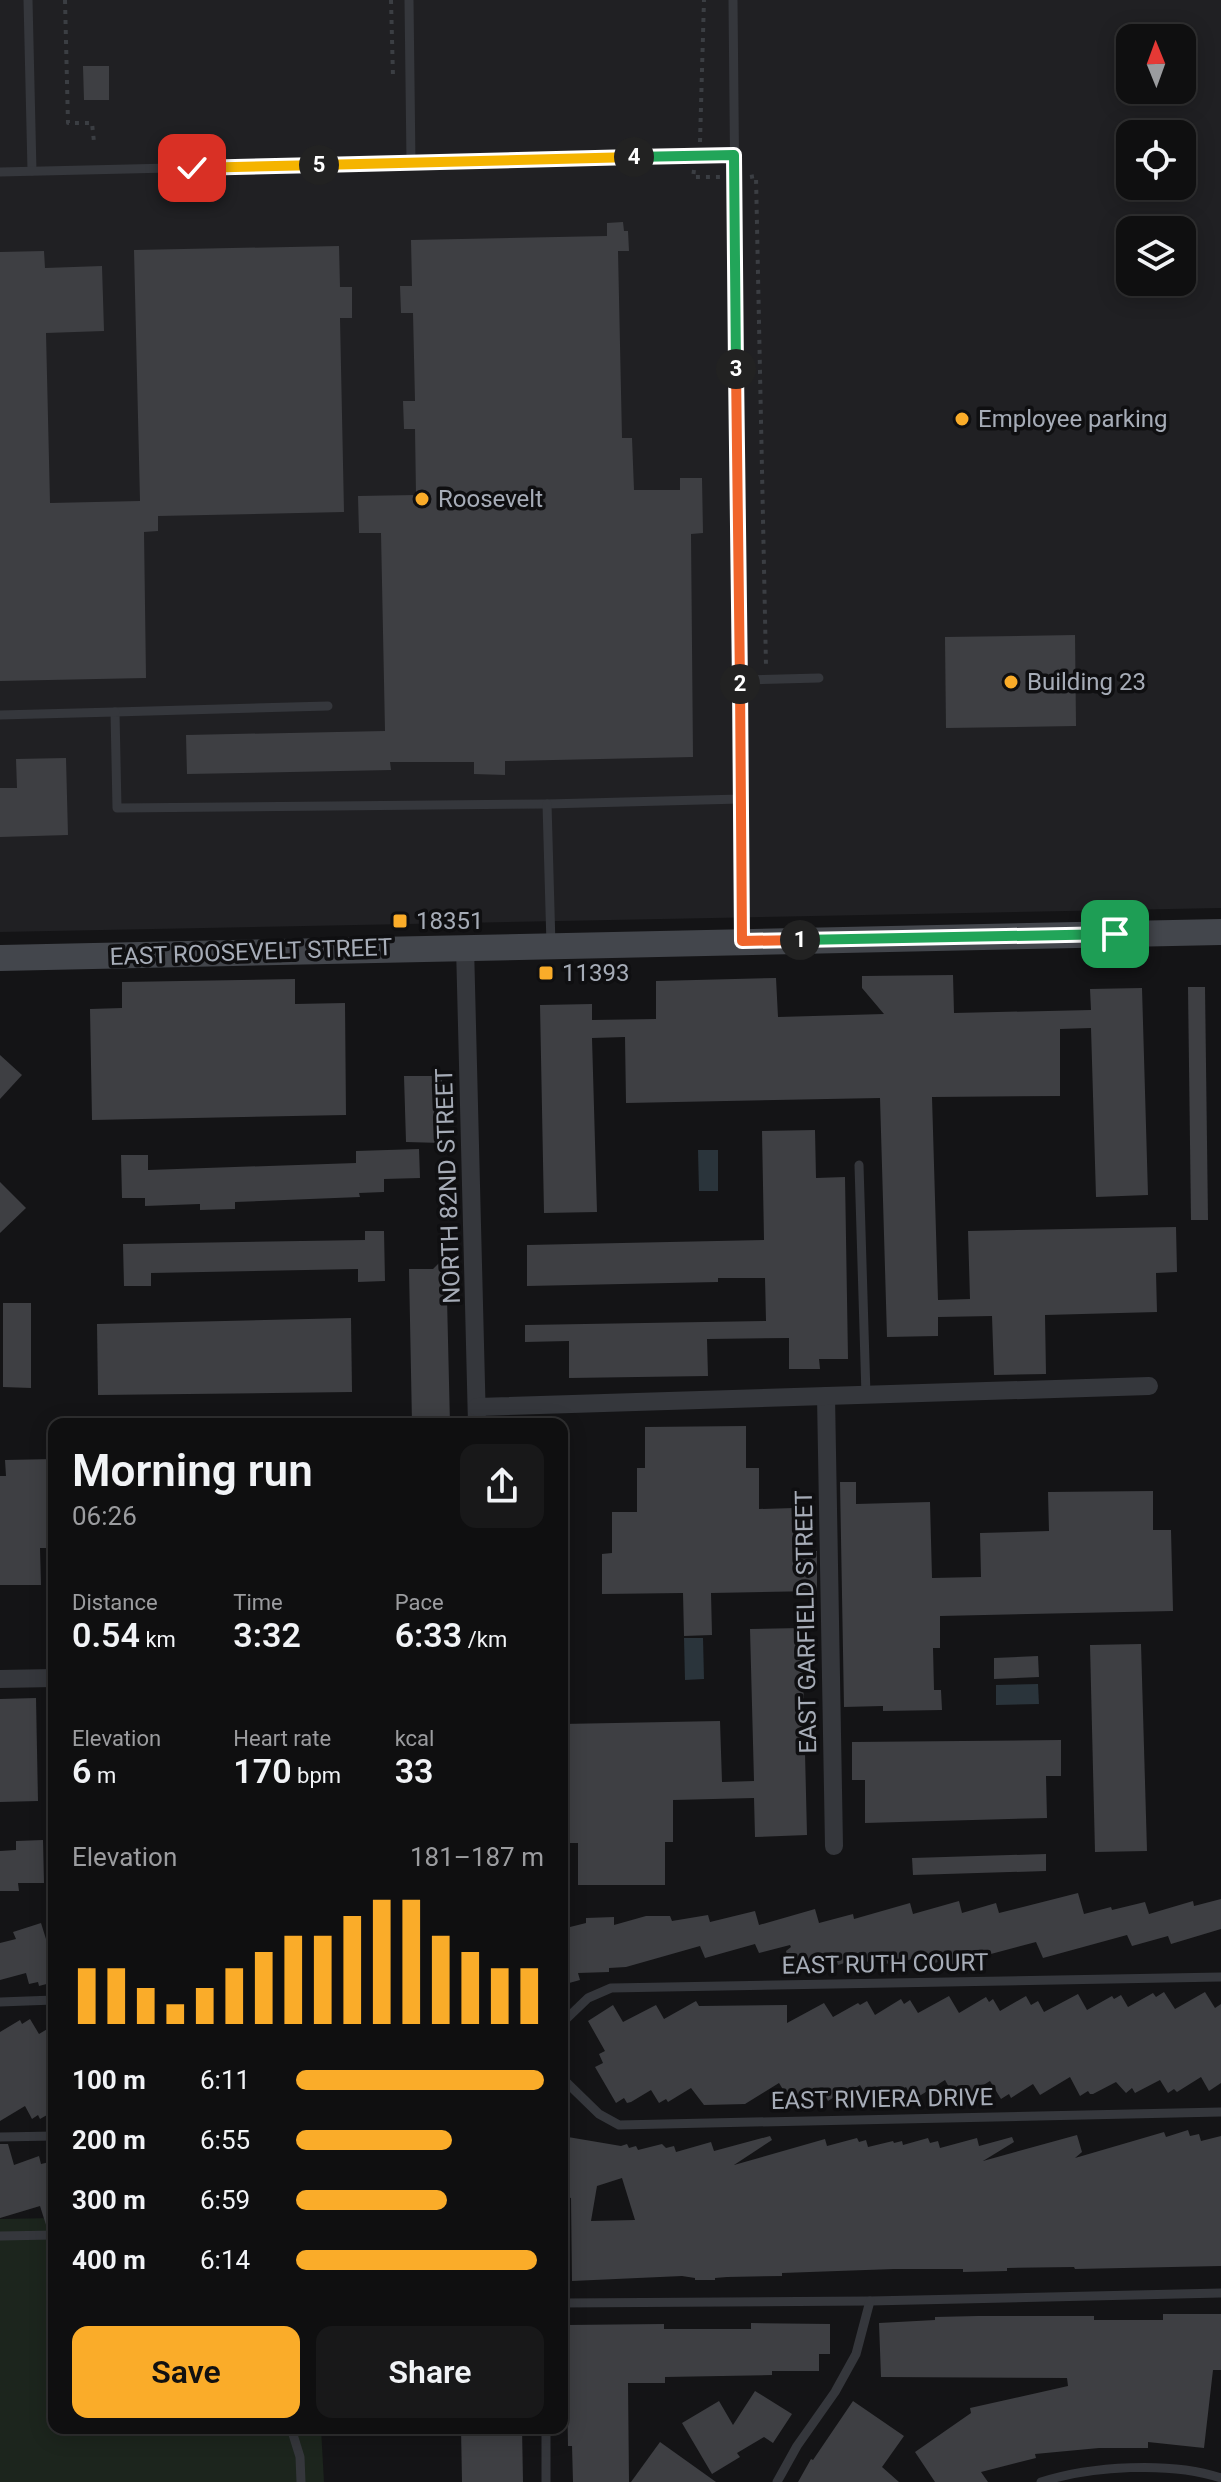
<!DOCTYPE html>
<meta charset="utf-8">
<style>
:root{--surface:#0f0f10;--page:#181819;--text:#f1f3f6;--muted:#9b9c9f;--line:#2f2f30;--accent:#faac29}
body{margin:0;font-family:Roboto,sans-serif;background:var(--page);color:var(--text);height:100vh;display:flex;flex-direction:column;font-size:30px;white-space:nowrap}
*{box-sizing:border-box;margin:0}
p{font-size:26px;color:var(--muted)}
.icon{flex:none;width:44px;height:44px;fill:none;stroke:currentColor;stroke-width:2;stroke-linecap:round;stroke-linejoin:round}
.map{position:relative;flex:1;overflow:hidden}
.side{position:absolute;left:48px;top:1418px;width:520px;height:1016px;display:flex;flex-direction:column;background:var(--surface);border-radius:16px;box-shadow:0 4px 20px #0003,0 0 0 2px var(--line)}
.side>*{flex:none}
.needle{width:52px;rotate:359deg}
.tools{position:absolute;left:1116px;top:24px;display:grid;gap:16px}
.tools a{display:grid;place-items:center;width:80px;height:80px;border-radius:16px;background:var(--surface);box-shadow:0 4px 20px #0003,0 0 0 2px var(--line);font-size:40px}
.pin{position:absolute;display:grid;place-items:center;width:68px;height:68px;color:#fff;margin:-34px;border-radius:16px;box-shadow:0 4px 12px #0006}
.km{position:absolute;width:40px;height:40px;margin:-20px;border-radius:50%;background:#222;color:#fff;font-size:22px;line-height:40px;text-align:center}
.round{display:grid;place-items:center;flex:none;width:84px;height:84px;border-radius:16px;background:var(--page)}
.head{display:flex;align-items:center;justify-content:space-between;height:136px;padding:0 24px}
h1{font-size:44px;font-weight:600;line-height:60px}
.metrics{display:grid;grid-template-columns:repeat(3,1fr);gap:12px;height:136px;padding:8px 24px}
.metrics div{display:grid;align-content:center}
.metrics b{font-size:34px;font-weight:600}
.metrics small{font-size:22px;font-weight:400}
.metrics p{font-size:22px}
.chart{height:224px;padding:16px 24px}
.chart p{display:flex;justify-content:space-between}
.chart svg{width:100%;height:144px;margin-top:8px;stroke:var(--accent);stroke-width:6}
.button{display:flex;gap:16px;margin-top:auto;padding:16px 24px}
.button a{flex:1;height:92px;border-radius:16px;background:var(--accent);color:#111;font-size:32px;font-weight:600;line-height:92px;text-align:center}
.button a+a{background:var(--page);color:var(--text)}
ul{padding:0 24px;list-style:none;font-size:26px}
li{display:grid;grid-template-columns:128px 96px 1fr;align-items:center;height:60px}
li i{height:20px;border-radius:10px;background:var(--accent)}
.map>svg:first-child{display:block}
.built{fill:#202023;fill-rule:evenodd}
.green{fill:#1c251d}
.water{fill:#2a343b}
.building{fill:#3e3f43;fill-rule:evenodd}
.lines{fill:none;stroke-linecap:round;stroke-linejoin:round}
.path{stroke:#3b3e43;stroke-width:4;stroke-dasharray:4 6;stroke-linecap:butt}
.lane{stroke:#35373c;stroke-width:9}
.street{stroke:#35373c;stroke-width:18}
.secondary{stroke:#43464c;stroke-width:26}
.split-1-casing{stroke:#fff;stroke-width:16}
.split-2-casing{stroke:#fff;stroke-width:16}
.split-3-casing{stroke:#fff;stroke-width:16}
.split-4-casing{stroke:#fff;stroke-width:16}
.split-5-casing{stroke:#fff;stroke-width:16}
.split-6-casing{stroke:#fff;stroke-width:16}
.split-1{stroke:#22a559;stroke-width:10}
.split-2{stroke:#f0652b;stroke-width:10}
.split-3{stroke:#f0652b;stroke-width:10}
.split-4{stroke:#22a559;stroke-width:10}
.split-5{stroke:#f5b400;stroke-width:10}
.split-6{stroke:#f5b400;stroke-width:10}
.poi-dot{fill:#faac29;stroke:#0f0f11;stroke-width:3}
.labels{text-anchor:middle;stroke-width:7;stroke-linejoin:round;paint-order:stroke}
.poi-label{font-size:24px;fill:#a6acb7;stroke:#0f0f11;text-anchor:start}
.street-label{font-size:24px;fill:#a6acb7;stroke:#0f0f11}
</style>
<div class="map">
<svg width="1221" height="2482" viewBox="0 0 1221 2482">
<rect width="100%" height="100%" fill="#141416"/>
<path class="built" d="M0,0H1221V908L0,932ZM1130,38H1182V90H1130ZM1130,134H1182V186H1130ZM1130,230H1182V282H1130Z"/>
<path class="green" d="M54,2218V2428H321L324,2482H0V2219Z"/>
<g class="water">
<path d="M698,1150H718V1191H699Z"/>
<path d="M684,1638H703L704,1679L685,1680Z"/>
<path d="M1038,1684L1039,1704L996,1705V1685Z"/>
</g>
<g class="building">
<path d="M83,66H109V100H84Z"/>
<path d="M623,222L624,231H628L629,251H618L622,438H632L634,490H680V478H702L703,533L691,534L693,757L505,761V775L474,774V762H390L391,770L187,774L186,735L385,731L381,533H359L358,496L416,495L415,429H404L403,401H415L413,313H401L400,286H412L411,240L607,236V223Z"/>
<path d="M339,246L340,287H352V318H340L344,512L158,516V531L144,532L146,678L0,681V252L44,251L45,268L102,266L104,331L46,333L50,503L140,501L134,250Z"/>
<path d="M1075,635L1076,726L946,728L945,637Z"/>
<path d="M66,758L68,835L0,837V788H17L16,759Z"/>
<path d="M953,975L954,1013L1091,1010L1090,989L1142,988L1148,1195L1096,1197L1091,1028L1060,1029V1096L932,1097L938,1300L970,1299L968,1231L1176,1227L1177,1272L1156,1273L1157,1312L1045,1315L1046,1374L994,1375L992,1316L938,1317V1336L887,1337L880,1098L626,1103L625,1037L592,1038L597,1212L544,1213L540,1005L592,1004V1020L656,1019V981L776,978L778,1017L884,1014L862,988V976Z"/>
<path d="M295,979V1004L345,1003L346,1115L92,1120L90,1009L122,1008V982Z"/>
<path d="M1188,987H1205L1208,1220H1191Z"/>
<path d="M0,1055L22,1075L0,1099Z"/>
<path d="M404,1076H442V1143L406,1142Z"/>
<path d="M815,1130L816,1178L845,1177L848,1359H819L820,1369H789V1338L707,1339L708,1376L569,1378V1341L525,1342V1325L766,1321L765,1278H718V1282L527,1286V1245L764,1240L762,1131Z"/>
<path d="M419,1149L420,1178L384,1179V1192L359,1193L360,1197L235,1202V1209L200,1210V1204L145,1206V1198H122L121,1155H148V1170L356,1163V1151Z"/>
<path d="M0,1182L26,1208L0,1233Z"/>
<path d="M365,1231H384L385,1281L358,1282V1269L151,1273V1286H124L123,1244L365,1240Z"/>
<path d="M446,1256L450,1424H412L409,1269H433Z"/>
<path d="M3,1303H31V1388L3,1387Z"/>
<path d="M351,1318L352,1392L98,1395L97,1324Z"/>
<path d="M746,1426V1468H759V1509L794,1508L795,1551H817V1591L711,1593L712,1635L684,1636L683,1593L602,1594V1554L612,1553V1512H637V1468H645V1427Z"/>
<path d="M54,1459V1514H49V1548H40L41,1585H0V1476H6L5,1460Z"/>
<path d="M840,1482H856V1504L930,1502L932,1578L981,1577L980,1533L1049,1531L1048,1492L1153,1491V1530H1171L1173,1611L940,1616V1648H933L934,1690H941L942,1710L883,1711V1706L844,1707Z"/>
<path d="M802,1628L807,1835L755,1837L754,1798L673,1800V1842H665V1885H578V1843H562V1724L720,1721L722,1782L754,1781L750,1629Z"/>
<path d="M1141,1644L1147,1851L1095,1852L1090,1645Z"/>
<path d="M1038,1656L1039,1677L994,1679V1658Z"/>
<path d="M36,1698L38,1801L0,1802V1699Z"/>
<path d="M1061,1740V1776H1046L1047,1818L865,1823V1780H852V1742Z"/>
<path d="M43,1840L44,1883H18L19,1891H0V1851L16,1850V1841Z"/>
<path d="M1046,1854V1871L913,1875L912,1858Z"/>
<path d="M1078,1893L1084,1914L1111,1907L1112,1910L1145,1902L1149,1914L1193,1901L1194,1906L1221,1899V1929L1171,1944L1168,1936L1132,1946L1127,1935L1043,1958L1036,1942L946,1966L944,1960L935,1963L933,1953L895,1964L894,1962L886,1964L884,1957L848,1967V1962L838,1965L836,1958L802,1968L801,1964L790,1967L786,1951L791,1947L790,1945L759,1953L755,1944L705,1958L700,1946L626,1967L609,1968V1972L578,1973L580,1980L562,1985V1929L586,1923V1918L614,1917V1925L646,1916H670L672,1921L708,1915L710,1922L755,1911L759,1925L815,1909L819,1923L853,1914L854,1919L910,1903L913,1914L959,1901L962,1913L996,1903L999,1913Z"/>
<path d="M41,1923L46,1939L54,1936V1982L39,1986L38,1982L29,1984L26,1973L0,1980V1943L16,1939L13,1932Z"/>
<path d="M1164,1992L1175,2009L1205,1992L1215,2008L1221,2004V2083L1209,2091L1201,2077L1177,2092L1174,2089L1168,2093L1160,2080L1135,2093L1132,2088L1126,2093L1116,2082L1093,2094H1090L1088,2091L1080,2096L1070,2077L1040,2095L1033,2084L1011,2098L1009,2094L1001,2099L990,2081L964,2097L961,2092L954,2096L945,2080L913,2100L906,2087L880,2102L878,2097L870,2102L860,2085L837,2099L836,2096L828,2101L822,2090L800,2103L796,2096L790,2101L779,2083L745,2104L704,2105L691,2088L668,2102L666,2099L659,2103L651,2090L631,2102L627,2103L624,2098L616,2103L595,2067L603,2063L599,2054L605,2051L588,2021L613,2005L623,2022L656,2005L664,2019L696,2001L699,2006L787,2005V2023L824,2003L833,2017L858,2003L860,2005L867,2001L875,2015L901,1999L904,2004L910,2000L918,2013L949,1996L959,2013L986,1997L989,2002L993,1999L1000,2011L1026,1996L1031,2005L1038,2001L1044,2012L1078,1994L1087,2010L1112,1996L1114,1999L1121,1995L1128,2007L1153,1993L1156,1997Z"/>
<path d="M30,2019L39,2034L54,2025V2111L40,2119L38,2115L32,2119L25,2106L0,2121V2032L20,2020L22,2024Z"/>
<path d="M1188,2130L1190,2136L1199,2134L1201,2141L1221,2136V2266L1075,2269L1074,2267L1007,2268V2271L963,2272V2269H894L782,2273V2276L727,2277L715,2278V2280H695V2278L682,2276L572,2281L571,2198L562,2196L566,2175L562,2174V2136L621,2146L627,2144L629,2148L636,2146L638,2150L662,2144L666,2148L674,2146L676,2152L711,2142L714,2151L770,2136L772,2140L734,2165L825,2139L827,2146L857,2138L859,2142L866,2140L868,2147L893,2141L894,2143L902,2141L903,2145L928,2138L930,2143L938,2141L940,2148L977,2138L979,2146L1012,2137L1014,2142L983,2161L1077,2135L1082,2152L1075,2158L1164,2132L1166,2137ZM622,2178L635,2220L591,2221L597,2186Z"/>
<path d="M0,2144H8L14,2165L39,2156L41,2164L54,2161V2228H47L40,2206L0,2218Z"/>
<path d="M1163,2314H1221V2370H1213L1204,2448L1148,2442V2448H1099L1035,2454L1036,2458L981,2472L988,2482H935L915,2452L971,2413L970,2408L1068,2386L1067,2378L881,2377L879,2323L935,2320V2317L978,2316H1094V2320H1163Z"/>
<path d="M751,2323L830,2324V2354H819V2371H772V2375L665,2377V2383H628L629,2482H573L572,2446H568L566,2325L664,2324V2329H751Z"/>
<path d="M755,2391L792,2414L773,2443L764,2437L737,2453L740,2457L712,2474L682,2423L719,2401L733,2425Z"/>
<path d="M853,2401L904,2436L882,2467L899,2482H798L811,2459L813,2460Z"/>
<path d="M461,2428H522L523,2482H462Z"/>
<path d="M660,2442L716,2482H631Z"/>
</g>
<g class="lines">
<g class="path">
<path d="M65,0L68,123H92L94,142"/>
<path d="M391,0L393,77"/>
<path d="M700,142L704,0"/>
<path d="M694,170L693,177H721"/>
<path d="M750,177L756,176L766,666"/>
</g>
<g class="lane">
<path d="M28,0L32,171"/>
<path d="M409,0L411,163"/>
<path d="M733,0L742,941"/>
<path d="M0,172L734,155"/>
<path d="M740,680L819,678"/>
<path d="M328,706L115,712L117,808L547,804L741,799"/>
<path d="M0,715L115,712"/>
<path d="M547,804L551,945"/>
<path d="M859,1165L866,1395"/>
<path d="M0,2002L54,2000"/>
<path d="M562,2023L588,1998L611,1988L1221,1977"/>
<path d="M562,2078L599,2114L619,2125L1221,2112"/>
<path d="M0,2137L54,2136"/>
<path d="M0,2236L54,2235"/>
<path d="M562,2303L870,2301L1221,2293"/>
<path d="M291,2428L300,2457L301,2482"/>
<path d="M546,2428V2482"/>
<path d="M777,2482L797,2446L835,2392L856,2354L870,2301"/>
<path d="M1041,2482C1090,2466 1171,2461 1221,2478"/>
</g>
<g class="street">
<path d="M465,946L477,1424"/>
<path d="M826,1396L834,1846"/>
<path d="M477,1407L1149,1386"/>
<path d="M0,1679L54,1678"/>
</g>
<path class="secondary" d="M0,958L1221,932"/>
</g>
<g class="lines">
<g class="split-1-casing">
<path id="split-1" d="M800,940L1115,934"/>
</g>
<g class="split-2-casing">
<path id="split-2" d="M740,684L742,941L800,940"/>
</g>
<g class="split-3-casing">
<path id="split-3" d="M736,369L740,684"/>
</g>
<g class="split-4-casing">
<path id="split-4" d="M634,157L734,155L736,369"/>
</g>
<g class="split-5-casing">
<path id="split-5" d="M319,165L634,157"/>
</g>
<g class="split-6-casing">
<path id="split-6" d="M192,168L319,165"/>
</g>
<use href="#split-1" class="split-1"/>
<use href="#split-2" class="split-2"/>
<use href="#split-3" class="split-3"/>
<use href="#split-4" class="split-4"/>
<use href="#split-5" class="split-5"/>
<use href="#split-6" class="split-6"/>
</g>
<g class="poi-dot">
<circle cx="962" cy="419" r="8"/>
<circle cx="422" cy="499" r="8"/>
<circle cx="1011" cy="682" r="8"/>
<rect x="392" y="913" width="16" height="16" rx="4"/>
<rect x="538" y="965" width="16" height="16" rx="4"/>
</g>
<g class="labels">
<g class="poi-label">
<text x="978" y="427">Employee parking</text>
<text x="438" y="507">Roosevelt</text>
<text x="1027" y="690">Building 23</text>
<text x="416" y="929">18351</text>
<text x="562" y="981">11393</text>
</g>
<g class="street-label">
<text transform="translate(251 952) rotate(-2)" y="8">EAST ROOSEVELT STREET</text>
<text transform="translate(448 1186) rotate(-92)" y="8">NORTH 82ND STREET</text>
<text transform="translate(806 1622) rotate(-91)" y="8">EAST GARFIELD STREET</text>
<text transform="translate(885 1964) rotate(-1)" y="8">EAST RUTH COURT</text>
<text transform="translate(882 2099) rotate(-1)" y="8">EAST RIVIERA DRIVE</text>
</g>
</g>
</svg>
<div class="tools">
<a><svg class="needle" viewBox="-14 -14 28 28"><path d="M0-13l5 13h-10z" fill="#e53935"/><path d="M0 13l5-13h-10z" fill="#9b9c9f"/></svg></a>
<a><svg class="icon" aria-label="locate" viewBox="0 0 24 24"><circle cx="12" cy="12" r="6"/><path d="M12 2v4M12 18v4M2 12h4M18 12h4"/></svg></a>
<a><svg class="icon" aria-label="layers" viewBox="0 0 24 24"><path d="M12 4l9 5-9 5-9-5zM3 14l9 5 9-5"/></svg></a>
</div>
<div class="pin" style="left:1115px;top:934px;background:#1e9e55"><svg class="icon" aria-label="arrive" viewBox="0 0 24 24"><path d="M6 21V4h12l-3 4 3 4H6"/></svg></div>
<div class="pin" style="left:192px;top:168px;background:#d93025"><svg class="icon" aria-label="check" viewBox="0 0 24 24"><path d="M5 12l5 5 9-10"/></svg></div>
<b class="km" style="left:800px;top:940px">1</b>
<b class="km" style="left:740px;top:684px">2</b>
<b class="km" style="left:736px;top:369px">3</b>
<b class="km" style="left:634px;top:157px">4</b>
<b class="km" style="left:319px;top:165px">5</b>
<section class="side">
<div class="head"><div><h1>Morning run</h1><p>06:26</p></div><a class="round"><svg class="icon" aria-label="share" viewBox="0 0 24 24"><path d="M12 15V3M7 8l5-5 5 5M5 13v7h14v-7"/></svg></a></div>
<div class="metrics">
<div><p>Distance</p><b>0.54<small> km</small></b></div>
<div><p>Time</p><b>3:32</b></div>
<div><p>Pace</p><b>6:33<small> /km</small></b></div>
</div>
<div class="metrics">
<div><p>Elevation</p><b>6<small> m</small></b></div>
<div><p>Heart rate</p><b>170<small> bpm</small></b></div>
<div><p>kcal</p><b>33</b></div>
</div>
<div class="chart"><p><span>Elevation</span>181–187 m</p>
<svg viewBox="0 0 160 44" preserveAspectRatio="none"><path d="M5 44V27M15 44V27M25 44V33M35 44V38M45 44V33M55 44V27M65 44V22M75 44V17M85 44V17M95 44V11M105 44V6M115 44V6M125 44V17M135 44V22M145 44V27M155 44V27"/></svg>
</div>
<ul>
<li><b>100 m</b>6:11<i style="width:100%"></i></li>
<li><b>200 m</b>6:55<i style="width:63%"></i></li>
<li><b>300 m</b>6:59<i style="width:61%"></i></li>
<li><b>400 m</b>6:14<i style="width:97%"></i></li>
</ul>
<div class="button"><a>Save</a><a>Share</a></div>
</section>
</div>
